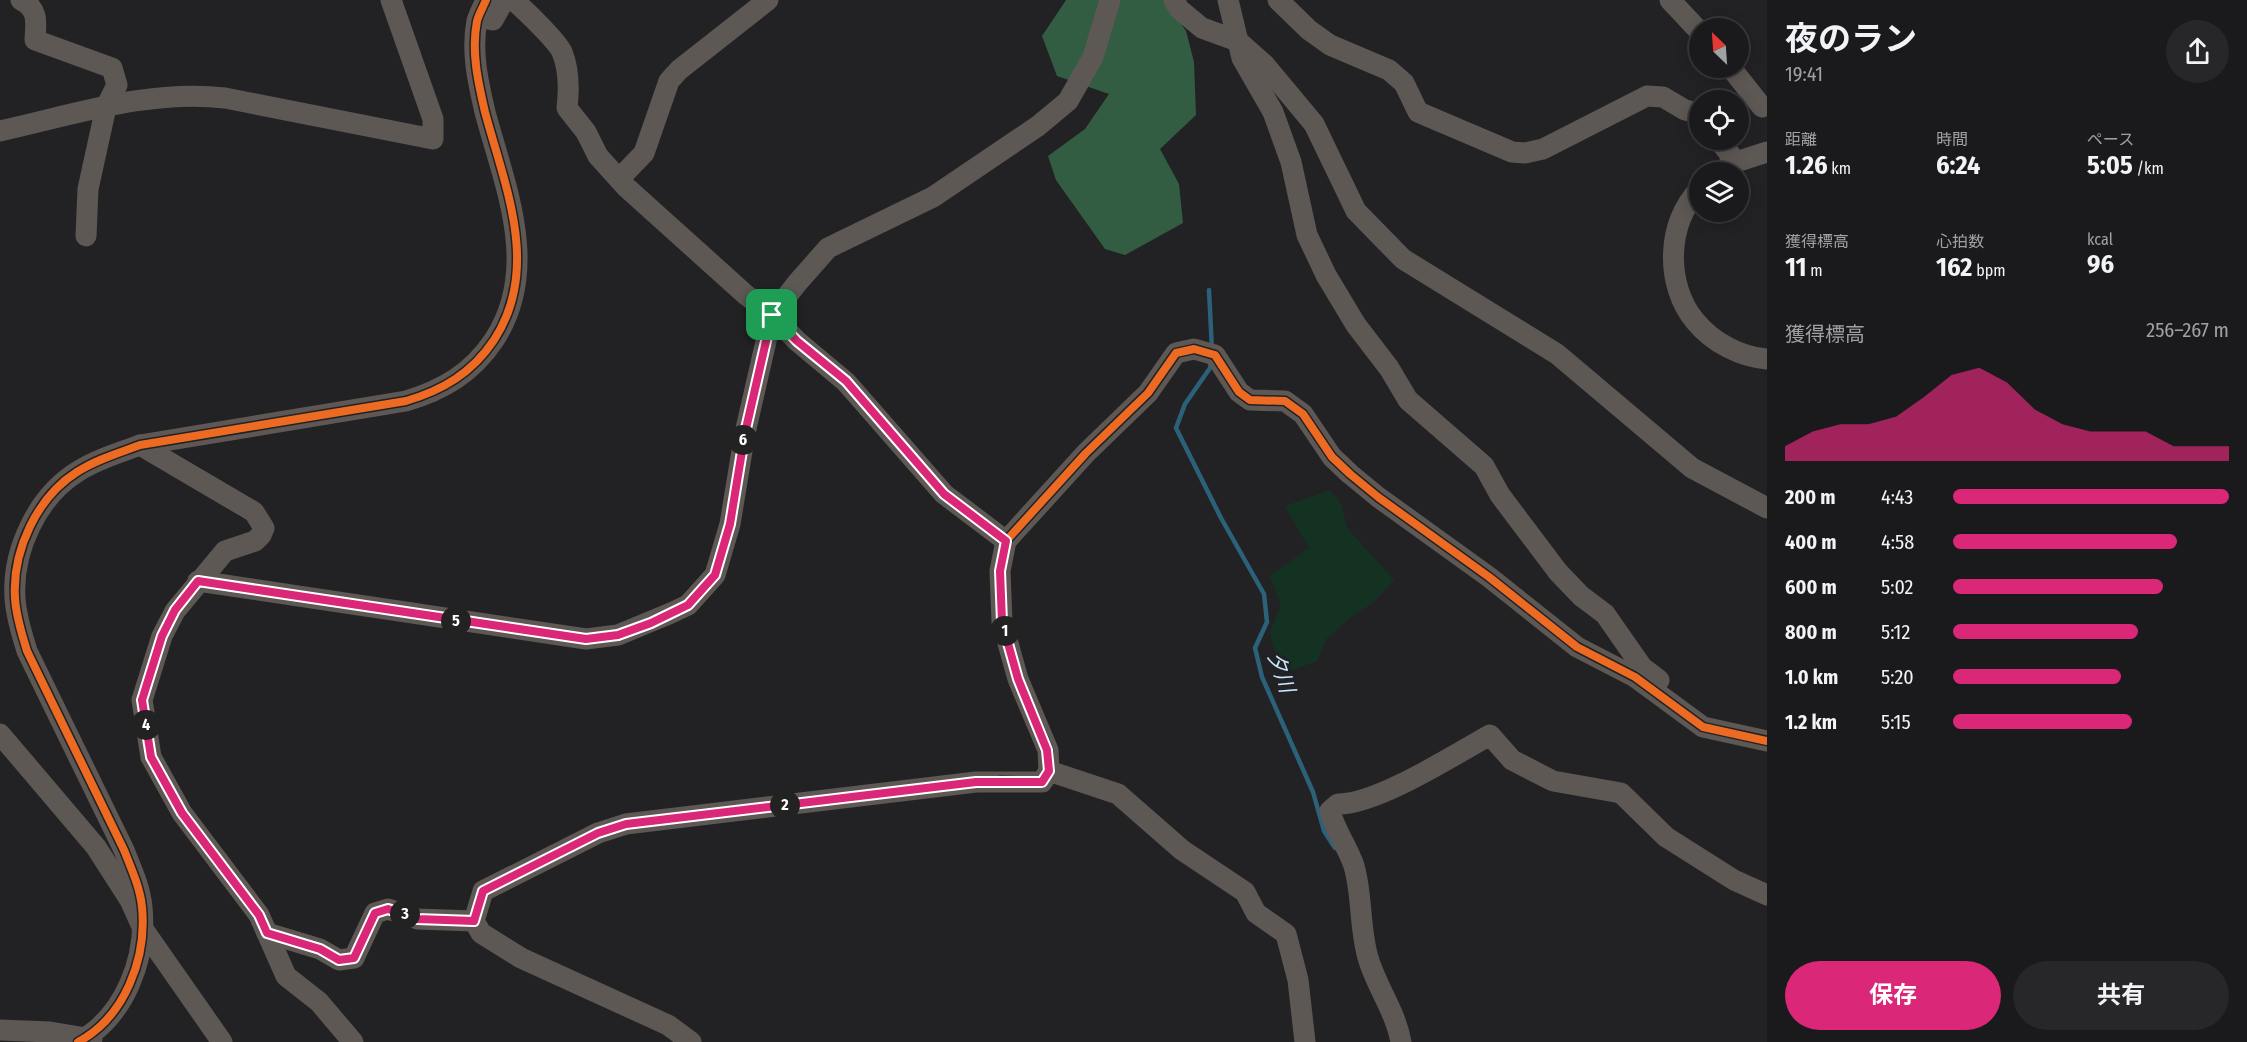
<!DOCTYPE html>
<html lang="ja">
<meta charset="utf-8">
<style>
:root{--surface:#1a1a1c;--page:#272729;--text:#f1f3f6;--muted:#9fa1a3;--line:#38383b;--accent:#db2777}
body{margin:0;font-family:"Fira Sans Condensed","Noto Sans JP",sans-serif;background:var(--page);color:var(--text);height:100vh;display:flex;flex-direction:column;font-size:22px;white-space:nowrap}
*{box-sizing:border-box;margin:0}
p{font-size:20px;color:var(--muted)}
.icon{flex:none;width:33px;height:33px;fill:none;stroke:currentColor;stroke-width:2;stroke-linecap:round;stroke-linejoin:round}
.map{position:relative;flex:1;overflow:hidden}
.sheet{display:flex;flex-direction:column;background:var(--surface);width:480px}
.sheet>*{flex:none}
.needle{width:39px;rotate:335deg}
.buttons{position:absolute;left:1689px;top:18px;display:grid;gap:12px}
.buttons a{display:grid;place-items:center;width:60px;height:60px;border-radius:50%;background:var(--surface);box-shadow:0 3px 15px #0003,0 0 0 2px var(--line);font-size:30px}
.pin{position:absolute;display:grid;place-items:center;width:51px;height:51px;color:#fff;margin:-26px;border-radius:12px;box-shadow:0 3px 9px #0006}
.km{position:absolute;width:30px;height:30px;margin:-15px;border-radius:50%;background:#222;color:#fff;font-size:16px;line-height:30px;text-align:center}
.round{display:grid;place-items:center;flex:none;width:63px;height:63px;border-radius:32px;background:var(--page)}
.headline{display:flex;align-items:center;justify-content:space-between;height:102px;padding:0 18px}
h1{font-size:33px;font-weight:700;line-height:45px}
.stats{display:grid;grid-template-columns:repeat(3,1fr);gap:9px;height:102px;padding:6px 18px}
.stats div{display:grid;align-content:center}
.stats b{font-size:26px;font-weight:700}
.stats small{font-size:16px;font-weight:400}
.stats p{font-size:16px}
.chart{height:168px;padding:12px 18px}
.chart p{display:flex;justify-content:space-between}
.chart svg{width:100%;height:108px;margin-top:6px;fill:var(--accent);opacity:.7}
.button{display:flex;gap:12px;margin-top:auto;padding:12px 18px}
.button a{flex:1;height:69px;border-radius:36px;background:var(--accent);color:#fff;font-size:24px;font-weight:700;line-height:69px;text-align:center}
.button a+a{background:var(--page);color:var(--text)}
ul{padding:0 18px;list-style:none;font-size:20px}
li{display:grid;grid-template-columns:96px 72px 1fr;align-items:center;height:45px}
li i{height:15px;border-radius:8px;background:var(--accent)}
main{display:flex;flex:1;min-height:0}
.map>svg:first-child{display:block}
.green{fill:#143222}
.forest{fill:#325d43}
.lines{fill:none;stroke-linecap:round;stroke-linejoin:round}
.stream{stroke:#2b6179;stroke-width:4.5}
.minor{stroke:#5d5854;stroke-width:21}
.cycleway-casing{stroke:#212126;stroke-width:11}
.cycleway{stroke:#ed6a23;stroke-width:8}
.route-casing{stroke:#fff;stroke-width:12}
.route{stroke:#db2777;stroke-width:8}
.labels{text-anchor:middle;stroke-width:6;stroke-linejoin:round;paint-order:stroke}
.water-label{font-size:21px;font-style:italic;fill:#c7e8f9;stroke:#212126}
</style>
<main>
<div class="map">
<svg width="1767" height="1042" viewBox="0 0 1767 1042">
<rect width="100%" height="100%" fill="#222225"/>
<path class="green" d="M1330,490L1341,504L1347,528L1394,580L1373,603L1352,616L1326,639L1317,661L1281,674L1270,632L1281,605L1270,576L1309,548L1285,506Z"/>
<path class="forest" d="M1066,0H1164L1186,31L1194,62L1196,115L1160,149L1179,184L1183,223L1125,255L1105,249L1056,180L1048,156L1085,129L1109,94L1057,76L1042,36Z"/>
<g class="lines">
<g class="stream">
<path d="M1209,290L1212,350"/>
<path d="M1211,361L1210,368L1185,404L1176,428L1221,518L1264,594L1267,622L1255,648L1262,677L1313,792L1324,831L1335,848"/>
</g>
<g class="minor">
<path d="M21,0C39,9 36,22 35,40L112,68L117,85L106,107L88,189L86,236"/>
<path d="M513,0C524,9 557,41 562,52C569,69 569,91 567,108L586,132L598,156L626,187L746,295L772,315L797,341L846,382L944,494L1006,541"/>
<path d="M1174,0L1179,9L1202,28L1238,41L1264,64L1314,124L1356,211L1403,259L1557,354L1692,468L1767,508"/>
<path d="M1228,0L1242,58L1273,112L1291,162L1307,235L1326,275L1356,325L1389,368L1408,400L1484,466L1500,495L1558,572L1581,596L1605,614L1642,667L1659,680"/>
<path d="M1278,0L1309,30L1330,45L1389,70L1404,83L1418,112L1512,152L1525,153L1543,149L1647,96L1663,97L1685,110L1699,113"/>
<path d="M1670,0L1700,32"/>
<path d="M479,17L493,20L504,0"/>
<path d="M1731,68L1762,107"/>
<path d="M0,131C73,115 150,89 225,98L433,139V119L391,0"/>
<path d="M1719,140L1736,162"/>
<path d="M1719,172L1736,162L1767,152"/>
<path d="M619,179L644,153L669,81L679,70L768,0"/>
<path d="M1700,189C1666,222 1665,285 1695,321C1713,343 1741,357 1767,359"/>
<path d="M140,445L254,512L264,528L261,535L255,541L225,551L175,611L162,636L142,700L151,757L182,813L259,915L286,976L319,1002L353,1042"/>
<path d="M198,581L586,639L618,635L671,613L688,605L715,575L730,524L745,433L772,315L798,282L828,248L933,197L1038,126L1068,101L1093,57L1110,0"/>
<path d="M0,734L96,847L130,900L143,929L222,1042"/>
<path d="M1049,771L1118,794L1182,850L1245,892L1256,913L1286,934L1298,980L1305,1042"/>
<path d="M267,933L320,949L339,960L354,958L375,913L388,909L418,919L474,921"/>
<path d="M0,1030L50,1032L92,1039"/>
<path d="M78,1042C125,1017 147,958 142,907C140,887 131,868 124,850L27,651C22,634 16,617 15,598C12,551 37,497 77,472C97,459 119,453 140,445L406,401C443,390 472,373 494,340C541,268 505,187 485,112C478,82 471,51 477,21C479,14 483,7 486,0"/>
<path d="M691,1042L668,1025L521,958L481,933L474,921L483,891L598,833L626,824L976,782H1042L1049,771L1048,750L1018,679L1002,622L1000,571L1006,541L1086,453L1148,393L1176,353L1194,349L1215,355L1239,392L1250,400L1285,401L1303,414L1332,457L1350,474L1378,497L1489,577L1577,647L1635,677L1703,727L1767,741"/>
<path d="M1401,1042C1396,1013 1378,989 1369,961C1359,931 1363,897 1354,866C1348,847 1335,831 1330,811L1338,804C1376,805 1454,755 1490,735L1512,760L1553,781L1621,793L1666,837L1734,880L1767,895"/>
</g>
<g class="cycleway-casing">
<g id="cycleway">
<path d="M1000,781L1042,782L1049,771L1048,750L1018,679L1002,622L1000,571L1006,541L1086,453L1148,393L1176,353L1194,349L1215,355L1239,392L1250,400L1285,401L1303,414L1332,457L1350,474L1378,497L1489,577L1577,647L1635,677L1703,727L1767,741"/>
<path d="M78,1042C125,1017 147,958 142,907C140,887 131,868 124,850L27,651C22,634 16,617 15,598C12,551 37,497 77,472C97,459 119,453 140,445L406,401C443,390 472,373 494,340C541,268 505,187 485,112C478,82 471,51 477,21C479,14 483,7 486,0"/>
</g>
</g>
<use href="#cycleway" class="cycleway"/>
</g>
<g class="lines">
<g class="route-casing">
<path id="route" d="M772,315L797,341L846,381L944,494L1006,541L1000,571L1002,622L1018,679L1047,750L1049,771L1042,782H976L626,824L598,833L483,891L474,921L417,919L388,909L375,913L354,958L339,960L320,949L267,933L259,915L182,813L151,757L142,700L162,636L175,610L198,581L586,639L618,635L651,623L688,605L715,575L730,524L745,433Z"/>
</g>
<use href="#route" class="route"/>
</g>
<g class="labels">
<g class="water-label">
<text transform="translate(1281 672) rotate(71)" y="7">夕川</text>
</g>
</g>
</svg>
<div class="buttons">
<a><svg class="needle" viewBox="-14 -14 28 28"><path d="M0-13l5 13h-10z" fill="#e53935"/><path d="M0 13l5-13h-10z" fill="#9fa1a3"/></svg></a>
<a><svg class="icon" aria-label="locate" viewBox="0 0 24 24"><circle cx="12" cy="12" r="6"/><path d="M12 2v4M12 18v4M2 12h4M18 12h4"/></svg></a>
<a><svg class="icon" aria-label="layers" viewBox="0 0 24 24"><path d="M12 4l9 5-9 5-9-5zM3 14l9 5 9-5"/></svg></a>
</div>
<div class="pin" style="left:772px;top:315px;background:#1e9e55"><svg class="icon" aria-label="arrive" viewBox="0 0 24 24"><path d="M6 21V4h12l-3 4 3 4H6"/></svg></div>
<b class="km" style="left:1005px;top:631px">1</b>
<b class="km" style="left:785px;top:805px">2</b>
<b class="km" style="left:405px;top:914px">3</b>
<b class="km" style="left:146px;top:725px">4</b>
<b class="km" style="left:456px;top:621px">5</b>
<b class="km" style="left:743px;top:440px">6</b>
</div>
<section class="sheet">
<div class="headline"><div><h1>夜のラン</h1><p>19:41</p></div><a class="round"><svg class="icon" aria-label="share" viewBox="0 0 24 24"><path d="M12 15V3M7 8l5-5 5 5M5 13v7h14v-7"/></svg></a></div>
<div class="stats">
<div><p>距離</p><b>1.26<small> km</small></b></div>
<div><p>時間</p><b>6:24</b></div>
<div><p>ペース</p><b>5:05<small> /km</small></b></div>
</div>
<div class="stats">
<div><p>獲得標高</p><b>11<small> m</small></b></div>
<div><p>心拍数</p><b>162<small> bpm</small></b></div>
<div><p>kcal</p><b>96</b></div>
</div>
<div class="chart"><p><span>獲得標高</span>256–267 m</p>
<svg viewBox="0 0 160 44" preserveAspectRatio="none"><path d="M0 44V38L10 32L20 29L30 29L40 26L50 18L60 9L70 6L80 12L90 23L100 29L110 32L120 32L130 32L140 38L150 38L160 38V44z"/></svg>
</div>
<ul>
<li><b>200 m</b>4:43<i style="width:100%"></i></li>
<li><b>400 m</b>4:58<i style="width:81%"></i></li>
<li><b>600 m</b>5:02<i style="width:76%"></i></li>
<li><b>800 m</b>5:12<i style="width:67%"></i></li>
<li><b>1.0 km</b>5:20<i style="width:61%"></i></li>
<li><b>1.2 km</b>5:15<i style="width:65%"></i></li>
</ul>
<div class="button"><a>保存</a><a>共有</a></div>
</section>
</main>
